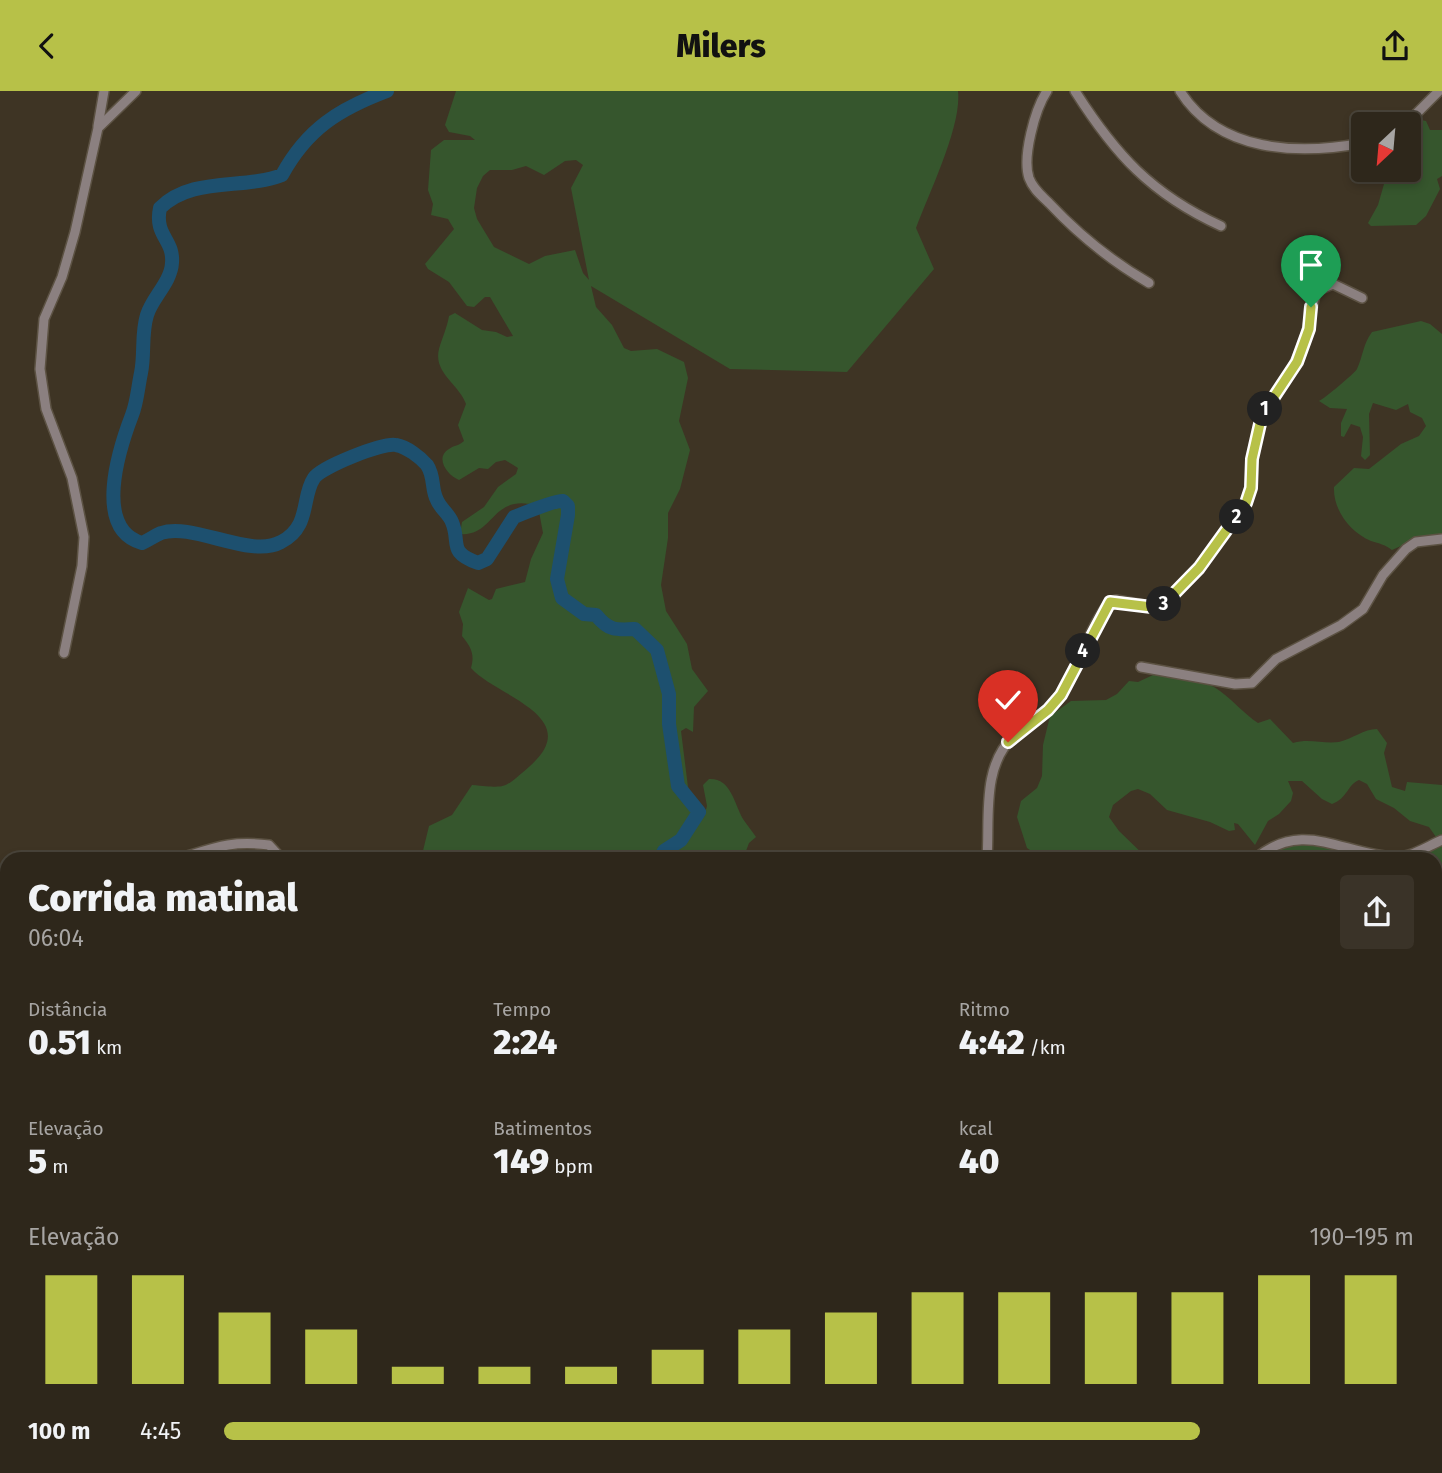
<!DOCTYPE html>
<html lang="pt">
<meta charset="utf-8">
<style>
:root{--surface:#2e271b;--page:#3a3328;--text:#f1f3f6;--muted:#a7a5a3;--line:#49443a;--accent:#b7c148}
body{margin:0;font-family:"Fira Sans",sans-serif;background:var(--page);color:var(--text);height:100vh;display:flex;flex-direction:column;font-size:26px;white-space:nowrap}
*{box-sizing:border-box;margin:0}
p{font-size:23px;color:var(--muted)}
.icon{flex:none;width:38px;height:38px;fill:none;stroke:currentColor;stroke-width:2;stroke-linecap:round;stroke-linejoin:round}
.map{position:relative;flex:1;overflow:hidden}
.details{position:absolute;left:0px;top:761px;width:1442px;height:621px;display:flex;flex-direction:column;background:var(--surface);border-radius:21px 21px 0 0;box-shadow:0 4px 10px #0003,0 0 0 2px var(--line)}
.details>*{flex:none}
.needle{width:46px;rotate:206deg}
.buttons{position:absolute;left:1351px;top:21px;display:grid;gap:14px}
.buttons a{display:grid;place-items:center;width:70px;height:70px;border-radius:7px;background:var(--surface);box-shadow:0 4px 10px #0003,0 0 0 2px var(--line);font-size:35px}
.pin{position:absolute;display:grid;place-items:center;width:60px;height:60px;color:#fff;margin:-72px -30px;border-radius:50% 50% 50% 0;rotate:-45deg;box-shadow:0 0 7px #0007}
.pin .icon{rotate:45deg}
.km{position:absolute;width:35px;height:35px;margin:-18px;border-radius:50%;background:#222;color:#fff;font-size:19px;line-height:35px;text-align:center}
.round{display:grid;place-items:center;flex:none;width:74px;height:74px;border-radius:7px;background:var(--page)}
.overview{display:flex;align-items:center;justify-content:space-between;height:119px;padding:0 28px}
h1{font-size:38px;font-weight:800;line-height:52px}
.figures{display:grid;grid-template-columns:repeat(3,1fr);gap:10px;height:119px;padding:7px 28px}
.figures div{display:grid;align-content:center}
.figures b{font-size:35px;font-weight:800}
.figures small{font-size:19px;font-weight:400}
.figures p{font-size:19px}
.chart{height:196px;padding:14px 28px}
.chart p{display:flex;justify-content:space-between}
.chart svg{width:100%;height:126px;margin-top:7px;stroke:var(--accent);stroke-width:6}
ul{padding:0 28px;list-style:none;font-size:23px}
li{display:grid;grid-template-columns:112px 84px 1fr;align-items:center;height:52px}
li i{height:18px;border-radius:9px;background:var(--accent)}
header{display:flex;justify-content:space-between;align-items:center;height:91px;padding:0 28px;background:var(--accent);color:#111;font-size:32px;font-weight:800}
.map>svg:first-child{display:block}
.green{fill:#36562d;fill-rule:evenodd}
.lines{fill:none;stroke-linecap:round;stroke-linejoin:round}
.river{stroke:#1d506f;stroke-width:14}
.minor-casing{stroke:#5c5243;stroke-width:12}
.minor{stroke:#8b8080;stroke-width:9}
.route-casing{stroke:#fff;stroke-width:14}
.route{stroke:#b7c148;stroke-width:9}
</style>
<header><svg class="icon" aria-label="back" viewBox="0 0 24 24"><path d="M15 5l-7 7 7 7"/></svg>Milers<svg class="icon" aria-label="share" viewBox="0 0 24 24"><path d="M12 15V3M7 8l5-5 5 5M5 13v7h14v-7"/></svg></header>
<div class="map">
<svg width="1442" height="1382" viewBox="0 0 1442 1382">
<rect width="100%" height="100%" fill="#3e3424"/>
<g class="green">
<path d="M456,0H958C962,35 929,102 916,137L934,178L847,281L730,278L591,195L596,216L612,234L624,257L631,260L657,258L684,271L688,287L679,330L690,359L680,398L668,422V447L661,494L666,520L687,553L692,578L708,600L694,616L693,641L686,637L681,640L688,696L700,724L704,726L707,715L703,694L709,688C731,687 734,712 743,728C747,734 752,740 756,746L749,752L743,768H421L429,735L452,724L472,694C508,697 502,699 530,675C586,625 495,605 471,577C475,563 471,556 462,545L463,533L459,521L468,497L489,509L492,508L496,498L525,491L531,468L543,442L538,415C491,401 495,446 460,443L462,431L484,416L498,396L516,383L518,377L505,369L496,371L488,378L479,377L459,389C448,385 434,367 449,358C454,354 459,355 464,350L458,334L466,313C459,293 433,282 439,258C442,247 447,237 449,225L455,222L482,239L496,241L507,246L513,245L490,206H485L474,216L467,215L449,191L428,178L425,173L454,138L448,128L431,124L433,113L428,99L431,59L444,49H475L470,45L449,41L445,34ZM576,69L583,74L571,97L589,189L583,182L575,159L545,165L529,173L494,156L477,128L474,117L477,97L483,85L490,79H512L526,75L544,84L565,70Z"/>
<path d="M1421,29L1426,30L1430,39H1442V85L1437,88L1440,98L1426,125L1416,134L1371,135L1368,132L1378,114L1388,79H1409V39Z"/>
<path d="M1421,230L1430,233L1442,243V448L1403,454L1392,459C1384,453 1380,453 1371,450C1350,441 1333,419 1334,396L1354,377L1369,378L1401,353L1419,345L1426,335L1422,327L1410,321L1408,313L1396,319L1373,312L1369,323L1370,364L1365,369L1361,365L1363,346L1360,336L1351,333L1344,346L1341,345V332L1347,318L1330,317L1319,310C1324,308 1355,282 1357,278C1363,265 1363,253 1372,241Z"/>
<path d="M1173,583C1189,587 1207,590 1220,600C1234,610 1244,623 1258,632L1270,628L1293,652C1309,647 1322,653 1339,651C1352,648 1364,638 1377,638L1387,652L1384,662L1392,696L1405,700L1407,691L1442,694V745L1436,746L1429,736L1410,730L1394,717L1376,708L1367,693L1359,689C1347,694 1348,707 1332,713L1322,708L1302,690H1288L1293,702L1291,710L1279,723L1268,730L1255,754L1238,733L1234,732L1235,739L1229,740L1210,731L1167,719L1150,703L1138,698L1131,700L1113,714L1109,726L1119,740L1148,768H1043L1027,757L1017,726L1021,710L1037,697L1042,685L1043,654L1050,625L1071,610L1106,609L1117,603L1129,590L1138,591L1153,584Z"/>
<path d="M1300,751L1346,761L1370,763L1379,768H1261L1275,756Z"/>
<path d="M1442,752V904L1435,905V768H1432L1428,758Z"/>
<path d="M0,836L7,842V1114L0,1119Z"/>
<path d="M528,1376H966V1382H521Z"/>
</g>
<g class="lines">
<g class="river">
<path d="M387,0C339,18 307,38 282,84C243,99 192,85 160,117C154,145 174,148 172,172C171,191 152,207 147,224C141,243 145,263 141,282C138,296 137,312 132,324C119,358 93,438 142,452C149,449 154,445 161,442C193,431 250,468 281,451C311,436 301,406 314,387C321,376 384,351 396,354C407,356 420,366 427,374C435,386 431,398 437,409C440,417 449,423 452,431C461,452 447,461 478,472L487,468L514,426C524,422 556,409 563,410L568,415V424L557,488L562,507L584,523L596,524C609,540 616,539 635,538L657,559L669,603V633L678,695L699,721L681,749L664,760L660,768"/>
<path d="M884,1376L886,1382"/>
</g>
<g class="minor-casing">
<g id="minor">
<path d="M1047,0C1035,18 1022,66 1029,87C1033,98 1042,105 1049,112C1080,145 1111,170 1149,192"/>
<path d="M1075,0C1115,63 1151,103 1221,135"/>
<path d="M1180,0C1219,62 1299,64 1363,52"/>
<path d="M1406,33L1439,0"/>
<path d="M98,35L104,0"/>
<path d="M64,562L82,475L84,446L72,387L46,318L40,278L44,228L62,186L75,141L98,37L136,0"/>
<path d="M1141,576L1235,593L1252,592L1276,568L1341,534L1363,518L1383,484L1406,458L1416,451L1442,448"/>
<path d="M178,768C214,757 230,749 269,754L282,768"/>
<path d="M987,768C990,728 981,675 1014,645C1030,629 1050,621 1062,602C1078,577 1092,531 1110,511L1116,509L1160,517L1199,477L1246,412L1251,397L1252,368L1262,324L1289,284L1304,253L1316,200L1333,193L1362,207"/>
<path d="M1255,768C1303,727 1343,764 1396,766C1412,766 1428,755 1442,749"/>
<path d="M0,783L7,784"/>
<path d="M1435,1141L1442,1135"/>
<path d="M311,1376L318,1382"/>
<path d="M973,1376L974,1382"/>
<path d="M1159,1376L1162,1382"/>
<path d="M29,1380L33,1376"/>
<path d="M523,1382L529,1376"/>
<path d="M1278,1382L1287,1376"/>
</g>
</g>
<use href="#minor" class="minor"/>
</g>
<g class="lines">
<g class="route-casing">
<path id="route" d="M1008,651L1048,619L1061,604L1110,511L1160,517L1199,477L1246,412L1251,397L1252,368L1262,324L1297,271L1309,238L1311,216"/>
</g>
<use href="#route" class="route"/>
</g>
</svg>
<div class="buttons">
<a><svg class="needle" viewBox="-14 -14 28 28"><path d="M0-13l5 13h-10z" fill="#e53935"/><path d="M0 13l5-13h-10z" fill="#a7a5a3"/></svg></a>
</div>
<div class="pin" style="left:1311px;top:216px;background:#1e9e55"><svg class="icon" aria-label="arrive" viewBox="0 0 24 24"><path d="M6 21V4h12l-3 4 3 4H6"/></svg></div>
<div class="pin" style="left:1008px;top:651px;background:#d93025"><svg class="icon" aria-label="check" viewBox="0 0 24 24"><path d="M5 12l5 5 9-10"/></svg></div>
<b class="km" style="left:1265px;top:318px">1</b>
<b class="km" style="left:1237px;top:426px">2</b>
<b class="km" style="left:1164px;top:513px">3</b>
<b class="km" style="left:1083px;top:560px">4</b>
<section class="details">
<div class="overview"><div><h1>Corrida matinal</h1><p>06:04</p></div><a class="round"><svg class="icon" aria-label="share" viewBox="0 0 24 24"><path d="M12 15V3M7 8l5-5 5 5M5 13v7h14v-7"/></svg></a></div>
<div class="figures">
<div><p>Distância</p><b>0.51<small> km</small></b></div>
<div><p>Tempo</p><b>2:24</b></div>
<div><p>Ritmo</p><b>4:42<small> /km</small></b></div>
</div>
<div class="figures">
<div><p>Elevação</p><b>5<small> m</small></b></div>
<div><p>Batimentos</p><b>149<small> bpm</small></b></div>
<div><p>kcal</p><b>40</b></div>
</div>
<div class="chart"><p><span>Elevação</span>190–195 m</p>
<svg viewBox="0 0 160 44" preserveAspectRatio="none"><path d="M5 44V6M15 44V6M25 44V19M35 44V25M45 44V38M55 44V38M65 44V38M75 44V32M85 44V25M95 44V19M105 44V12M115 44V12M125 44V12M135 44V12M145 44V6M155 44V6"/></svg>
</div>
<ul>
<li><b>100 m</b>4:45<i style="width:82%"></i></li>
</ul>
</section>
</div>
